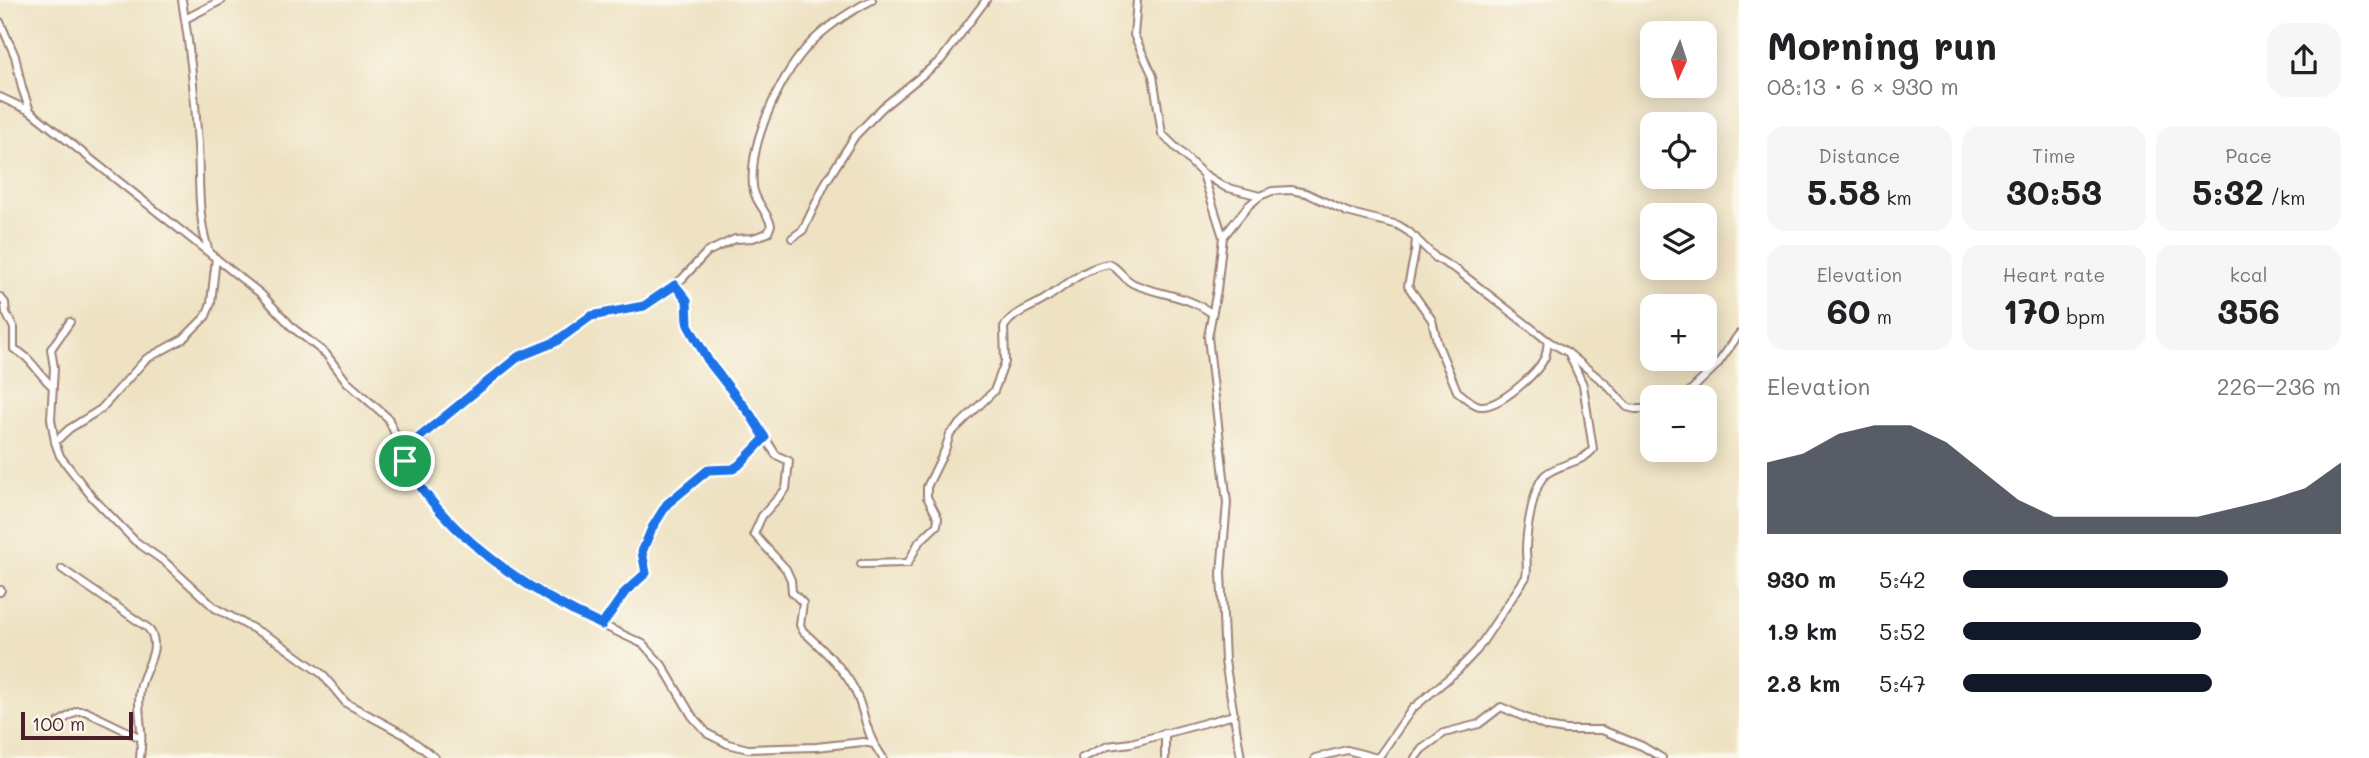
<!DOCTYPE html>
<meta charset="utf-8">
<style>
:root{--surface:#fff;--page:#f6f6f6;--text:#202124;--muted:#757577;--accent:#111827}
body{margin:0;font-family:Mali,sans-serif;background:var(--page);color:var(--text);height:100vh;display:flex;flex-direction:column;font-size:26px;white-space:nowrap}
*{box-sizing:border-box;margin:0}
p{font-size:23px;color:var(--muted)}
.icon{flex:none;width:38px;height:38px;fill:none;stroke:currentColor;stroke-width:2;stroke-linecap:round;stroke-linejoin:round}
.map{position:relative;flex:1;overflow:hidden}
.drawer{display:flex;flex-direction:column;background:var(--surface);width:630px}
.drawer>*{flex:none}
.needle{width:46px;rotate:183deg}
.fabs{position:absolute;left:1640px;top:21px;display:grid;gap:14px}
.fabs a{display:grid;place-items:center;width:77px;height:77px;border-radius:14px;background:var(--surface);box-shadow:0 4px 18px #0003;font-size:35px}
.scale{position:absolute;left:21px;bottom:18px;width:112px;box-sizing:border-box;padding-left:7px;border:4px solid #4a1f2b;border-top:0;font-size:19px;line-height:24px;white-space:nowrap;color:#4a1f2b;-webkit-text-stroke:5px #fbf7ec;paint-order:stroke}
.pin{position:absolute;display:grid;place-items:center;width:60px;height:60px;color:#fff;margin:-30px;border:4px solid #fff;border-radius:50%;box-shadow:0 2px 7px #0007}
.round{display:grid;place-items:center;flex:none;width:74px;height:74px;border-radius:21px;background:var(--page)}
.summary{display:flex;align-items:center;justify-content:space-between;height:119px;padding:0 28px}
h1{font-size:38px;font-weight:700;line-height:52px}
.stats{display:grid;grid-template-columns:repeat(3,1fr);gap:10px;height:119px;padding:7px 28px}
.stats div{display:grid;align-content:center;border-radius:18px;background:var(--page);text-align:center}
.stats b{font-size:35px;font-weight:700}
.stats small{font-size:19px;font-weight:400}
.stats p{font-size:19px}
.chart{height:196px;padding:14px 28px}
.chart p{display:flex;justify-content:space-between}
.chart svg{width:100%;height:126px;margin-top:7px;fill:var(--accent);opacity:.7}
ul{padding:0 28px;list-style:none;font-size:23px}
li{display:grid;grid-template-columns:112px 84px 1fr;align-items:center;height:52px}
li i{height:18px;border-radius:9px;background:var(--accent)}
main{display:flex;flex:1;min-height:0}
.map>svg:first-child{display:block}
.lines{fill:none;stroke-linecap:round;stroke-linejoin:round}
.minor-casing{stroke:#9c8076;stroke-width:10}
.minor{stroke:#fff;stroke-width:6}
.route-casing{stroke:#fff;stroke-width:14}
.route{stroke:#1a73e8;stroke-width:9}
</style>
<main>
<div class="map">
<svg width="1739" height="758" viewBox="0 0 1739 758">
<rect width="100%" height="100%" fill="#fbf7ec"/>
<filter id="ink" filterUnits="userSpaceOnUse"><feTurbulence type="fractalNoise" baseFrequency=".0143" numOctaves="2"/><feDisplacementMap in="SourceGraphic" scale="14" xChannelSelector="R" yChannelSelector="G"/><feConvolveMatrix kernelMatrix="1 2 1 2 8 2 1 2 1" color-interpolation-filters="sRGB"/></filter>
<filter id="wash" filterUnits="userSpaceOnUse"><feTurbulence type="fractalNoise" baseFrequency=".00686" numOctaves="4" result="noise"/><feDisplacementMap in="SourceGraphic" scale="28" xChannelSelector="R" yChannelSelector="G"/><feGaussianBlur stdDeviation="1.57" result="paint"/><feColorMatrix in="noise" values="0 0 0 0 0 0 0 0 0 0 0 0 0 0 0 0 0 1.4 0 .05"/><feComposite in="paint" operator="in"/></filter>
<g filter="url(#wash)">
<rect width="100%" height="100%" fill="#eee2c2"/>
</g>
<g filter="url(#ink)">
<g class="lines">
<g class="minor-casing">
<g id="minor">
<path d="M182,0C190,48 195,96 198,145C200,181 197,217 209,252"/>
<path d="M1137,0L1134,35L1153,76L1162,134L1203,174L1223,237"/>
<path d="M185,19L222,0"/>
<path d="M0,22L15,56L22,88L30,111"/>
<path d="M0,97L30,111L261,294L293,328L326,354L347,382L388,418L415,480L442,514L493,560L550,597L579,614L643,644L662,665L692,716L708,734L728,744L748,749L816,747L863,742L874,744L883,758"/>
<path d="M1204,174L1225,187L1260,196"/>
<path d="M792,238L803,230L826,182L855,136L882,108L941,60L986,0"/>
<path d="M1416,238L1415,252L1408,286L1432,320L1438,345L1457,391C1463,396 1473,405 1480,406C1499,408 1537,374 1545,357C1547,352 1547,346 1548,341"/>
<path d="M216,258L211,303L206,316L183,339L146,359L101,409L69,429L55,442L60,456L92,497L135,541L165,562L215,608L276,641L322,674L346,703L405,735L435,758"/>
<path d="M675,285L687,300L688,325L709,362L750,414L776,455L789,461L786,489L762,516L754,534L786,569L791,580L792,592L803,603L800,625L803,631C822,649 849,672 858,698C864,713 866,729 874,744"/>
<path d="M0,297L5,303L6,313L14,328V349C30,356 38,374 52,386"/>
<path d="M1684,397L1717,365L1739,334"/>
<path d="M55,442L51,419L54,368L51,349L70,322"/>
<path d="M406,459L409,449L416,441L518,357L555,342L591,316L644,306L682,279L707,252L735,239L753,238L768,233L771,225C767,211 754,201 753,186C749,143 779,79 807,47C824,28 849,12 872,0"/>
<path d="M861,564L908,563L919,542L937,525L938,518L927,497V487L945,450L950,434L994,391L1005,362L1004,327C1014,311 1030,309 1045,299C1067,285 1082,269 1109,264C1119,268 1123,279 1134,284C1159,295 1190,296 1211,313"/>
<path d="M62,569L148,628C163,646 146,666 141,685C137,700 140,715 141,730C142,739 141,749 140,758"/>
<path d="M0,592L1,590"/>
<path d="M602,625L625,592L646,573L642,552L652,528L667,504L708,470L736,467L765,438"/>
<path d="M59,722L77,711H85L141,738"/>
<path d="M1082,758L1108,746L1131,743L1234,715"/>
<path d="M1165,758V733"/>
<path d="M1241,758L1225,661L1221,573L1227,503L1208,337L1217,290L1223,237L1248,206L1260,196L1272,191L1291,190L1306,193L1347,212L1398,225L1409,232L1436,258L1457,270L1548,341L1567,352L1607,385L1627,407L1635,409H1652"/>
<path d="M1315,758L1347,750L1377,758"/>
<path d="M1378,758L1412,709L1457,671L1477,650L1526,577C1528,567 1526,559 1526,550C1526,533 1533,486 1545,475C1559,463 1582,464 1593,449L1583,385L1570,356"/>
<path d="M1415,758L1422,749L1444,733L1479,724L1501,707L1547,727L1565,730H1602L1642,746L1662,758"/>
</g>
</g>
<use href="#minor" class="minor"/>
</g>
</g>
<g class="lines" filter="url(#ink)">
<g class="route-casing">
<path id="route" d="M675,285L687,300L688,325L709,362L750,414L765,438L739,465L733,469L708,470L667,504L652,528L642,552L646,573L625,592L602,625C530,593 441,532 405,461L409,449L416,440L518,357L555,342L591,316L644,306Z"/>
</g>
<use href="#route" class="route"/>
</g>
</svg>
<div class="fabs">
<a><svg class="needle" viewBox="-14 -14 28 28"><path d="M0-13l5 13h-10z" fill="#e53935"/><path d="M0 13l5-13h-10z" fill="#757577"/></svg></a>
<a><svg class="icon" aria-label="locate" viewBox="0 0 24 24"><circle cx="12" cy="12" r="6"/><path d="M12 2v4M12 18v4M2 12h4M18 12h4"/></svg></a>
<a><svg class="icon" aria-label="layers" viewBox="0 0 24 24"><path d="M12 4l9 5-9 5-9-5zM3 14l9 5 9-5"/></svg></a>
<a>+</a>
<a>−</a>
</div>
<div class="scale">100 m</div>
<div class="pin" style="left:405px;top:461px;background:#1e9e55"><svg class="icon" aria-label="arrive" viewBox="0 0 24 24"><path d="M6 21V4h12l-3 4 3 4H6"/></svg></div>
</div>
<section class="drawer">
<div class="summary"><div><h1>Morning run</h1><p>08:13 · 6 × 930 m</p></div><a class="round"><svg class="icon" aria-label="share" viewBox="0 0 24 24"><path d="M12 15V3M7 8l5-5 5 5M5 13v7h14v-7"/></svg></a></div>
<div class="stats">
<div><p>Distance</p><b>5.58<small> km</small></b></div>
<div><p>Time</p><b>30:53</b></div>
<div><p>Pace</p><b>5:32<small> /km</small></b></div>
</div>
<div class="stats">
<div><p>Elevation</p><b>60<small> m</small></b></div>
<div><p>Heart rate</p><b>170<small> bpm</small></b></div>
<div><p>kcal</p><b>356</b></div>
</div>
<div class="chart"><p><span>Elevation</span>226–236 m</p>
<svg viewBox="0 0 160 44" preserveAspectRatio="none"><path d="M0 44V19L10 16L20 9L30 6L40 6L50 12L60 22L70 32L80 38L90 38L100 38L110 38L120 38L130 35L140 32L150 28L160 19V44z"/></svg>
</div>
<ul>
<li><b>930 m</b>5:42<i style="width:70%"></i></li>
<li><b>1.9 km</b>5:52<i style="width:63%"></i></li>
<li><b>2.8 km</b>5:47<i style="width:66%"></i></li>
</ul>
</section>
</main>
